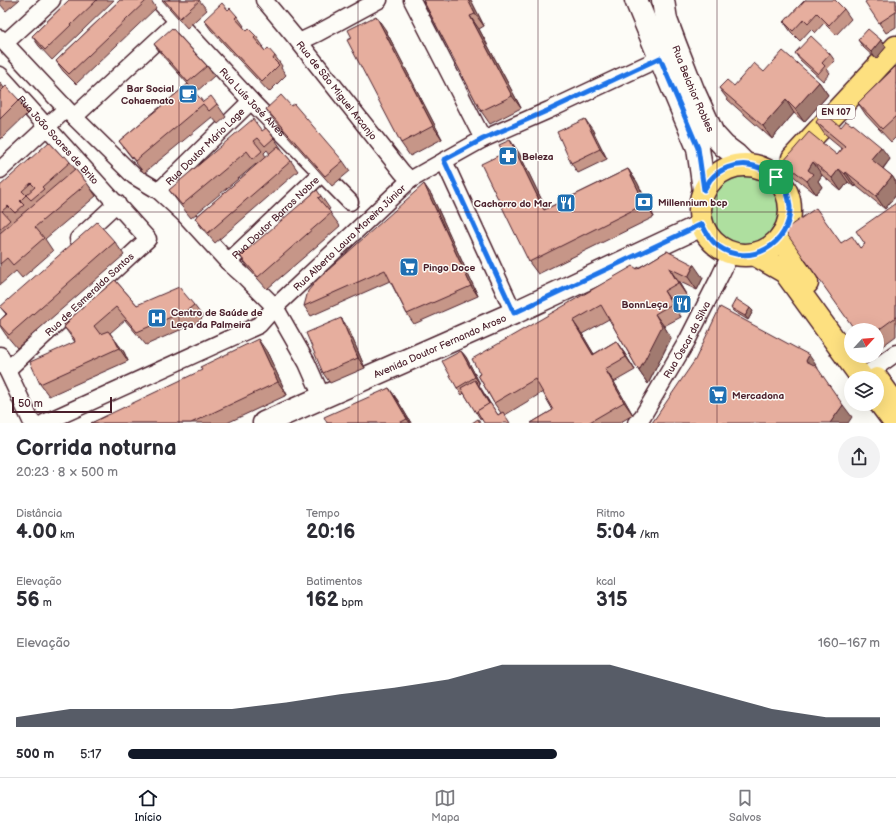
<!DOCTYPE html>
<html lang="pt">
<meta charset="utf-8">
<style>
:root{--surface:#fff;--page:#f2f2f3;--text:#2b2b33;--muted:#7c7c81;--line:#e1e1e2;--accent:#111827}
body{margin:0;font-family:"Balsamiq Sans",sans-serif;background:var(--page);color:var(--text);height:100vh;display:flex;flex-direction:column;font-size:15px;white-space:nowrap}
*{box-sizing:border-box;margin:0}
p{font-size:13px;color:var(--muted)}
.icon{flex:none;width:22px;height:22px;fill:none;stroke:currentColor;stroke-width:2;stroke-linecap:round;stroke-linejoin:round}
.map{position:relative;height:423px;overflow:hidden}
.sheet{display:flex;flex-direction:column;background:var(--surface);flex:1}
.sheet>*{flex:none}
.needle{width:26px;rotate:64deg}
.fabs{position:absolute;left:844px;top:323px;display:grid;gap:8px}
.fabs a{display:grid;place-items:center;width:40px;height:40px;border-radius:50%;background:var(--surface);box-shadow:0 4px 16px #0002;font-size:20px}
.scale{position:absolute;left:12px;bottom:10px;width:100px;box-sizing:border-box;padding-left:4px;border:2px solid #4a1f2b;border-top:0;font-size:11px;line-height:14px;white-space:nowrap;color:#4a1f2b;-webkit-text-stroke:3px #fdfcf7;paint-order:stroke}
.pin{position:absolute;display:grid;place-items:center;width:34px;height:34px;color:#fff;margin:-17px;border-radius:8px;box-shadow:0 2px 6px #0006}
.round{display:grid;place-items:center;flex:none;width:42px;height:42px;border-radius:21px;background:var(--page)}
.summary{display:flex;align-items:center;justify-content:space-between;height:68px;padding:0 16px}
h1{font-size:22px;font-weight:800;line-height:30px}
.figures{display:grid;grid-template-columns:repeat(3,1fr);gap:6px;height:68px;padding:4px 16px}
.figures div{display:grid;align-content:center}
.figures b{font-size:20px;font-weight:800}
.figures small{font-size:11px;font-weight:400}
.figures p{font-size:11px}
.chart{height:112px;padding:8px 16px}
.chart p{display:flex;justify-content:space-between}
.chart svg{width:100%;height:72px;margin-top:4px;fill:var(--accent);opacity:.7}
ul{padding:0 16px;list-style:none;font-size:13px}
li{display:grid;grid-template-columns:64px 48px 1fr;align-items:center;height:30px}
li i{height:10px;border-radius:5px;background:var(--accent)}
.tabs{display:flex;justify-content:space-around;align-items:center;height:56px;border-top:1px solid var(--line);background:var(--surface);font-size:11px;color:var(--muted)}
.tabs a{display:grid;justify-items:center;gap:2px}
.tabs .active{color:var(--accent)}
.map>svg:first-child{display:block}
.green{fill:#aedf9f;stroke:#7c7f65}
.lines{fill:none;stroke-linecap:round;stroke-linejoin:round}
.minor-casing{stroke:#4a1f2b;stroke-width:19}
.secondary-casing{stroke:#4a1f2b;stroke-width:25}
.primary-casing{stroke:#4a1f2b;stroke-width:25}
.minor{stroke:#fdfcf7;stroke-width:16}
.secondary{stroke:#fdfcf7;stroke-width:22}
.primary{stroke:#fde080;stroke-width:22}
.wall{fill:#c69688;stroke:#4a1f2b;fill-rule:evenodd}
.shaded-wall{fill:#a17a6f;stroke:#4a1f2b}
.building{fill:#e6ae9e;stroke:#4a1f2b}
.route-casing{stroke:#fff;stroke-width:8}
.route{stroke:#1a73e8;stroke-width:5}
.grid{fill:none;stroke:#4a1f2b;stroke-width:1;stroke-opacity:0.55}
.labels{text-anchor:middle;stroke-width:3;stroke-linejoin:round;paint-order:stroke}
.shield{fill:#fdfcf7;stroke:#806168;stroke-width:1}
.shield-label{font-size:9px;font-weight:bold;fill:#4a1f2b}
.poi-label{font-size:10px;font-weight:bold;fill:#4a1f2b;stroke:#fdfcf7;text-anchor:start}
.street-label{font-size:10px;fill:#4a1f2b;stroke:#fdfcf7}
</style>
<div class="map">
<svg width="896" height="423" viewBox="0 0 896 423">
<rect width="100%" height="100%" fill="#fdfcf7"/>
<filter id="ink" filterUnits="userSpaceOnUse"><feTurbulence type="fractalNoise" baseFrequency=".025" numOctaves="2"/><feDisplacementMap in="SourceGraphic" scale="8" xChannelSelector="R" yChannelSelector="G"/><feConvolveMatrix kernelMatrix="1 2 1 2 8 2 1 2 1" color-interpolation-filters="sRGB"/></filter>
<g filter="url(#ink)">
<circle class="green" cx="746" cy="210" r="37"/>
<g class="lines">
<g class="minor-casing">
<g id="minor">
<path id="s1" d="M158,0L251,101L350,202"/>
<path id="s2" d="M264,0L299,42L402,172L410,180"/>
<path d="M412,0L483,139"/>
<path d="M0,38L74,117L134,176L159,191L185,215L228,262L246,278L275,307L307,363L322,397"/>
<path d="M299,42L318,33L379,0"/>
<path d="M5,43L52,0"/>
<path id="s3" d="M0,75L148,239L7,370"/>
<path d="M74,117L178,21"/>
<path d="M444,161L514,313"/>
<path d="M0,170L66,109"/>
<path id="s4" d="M159,191L251,101"/>
<path d="M78,239L117,203"/>
<path id="s5" d="M228,262L322,173"/>
<path d="M0,355L32,423"/>
<path d="M871,371L896,353"/>
<path id="s6" d="M44,423L259,325L275,307L410,180L483,139L549,110L660,58"/>
<path id="s7" d="M636,423L642,417L687,341L720,276L731,253"/>
</g>
</g>
<g class="secondary-casing">
<g id="secondary">
<path d="M636,0L660,58L698,148L704,190"/>
<path id="s8" d="M663,0L666,20L675,44L693,90L713,134L724,146L736,155L745,164"/>
<path id="s9" d="M264,423L514,313L702,225"/>
</g>
</g>
<g class="primary-casing">
<g id="primary">
<path d="M793,158L896,47"/>
<circle cx="745" cy="210" r="45"/>
<path d="M782,235L794,265L807,283"/>
<path d="M754,254L785,272L862,378"/>
<path d="M877,379L896,405"/>
<path d="M877,399L895,423"/>
</g>
</g>
<use href="#minor" class="minor"/>
<use href="#secondary" class="secondary"/>
<use href="#primary" class="primary"/>
</g>
<g class="wall">
<path d="M0,0H19L6,11L0,4Z"/>
<path d="M69,0H114L52,60L39,46L32,36Z"/>
<path d="M120,0H151L156,8L76,84L63,71L56,61Z"/>
<path d="M162,0H199L207,10L187,28Z"/>
<path d="M423,0H471L484,26L479,29L521,108L490,124L481,111Z"/>
<path d="M805,0L844,9L851,19L836,35L824,23L815,33L811,29L800,41L791,32L784,22Z"/>
<path d="M896,0V27L886,33L879,23Z"/>
<path d="M228,10L237,16L244,26L243,27L247,31L256,36L263,46L262,47L265,51L275,56L282,66L281,68L286,75L269,92L211,30L204,20Z"/>
<path d="M385,29L442,139L410,156L401,143L352,38Z"/>
<path d="M858,40H881L886,47L876,59L863,47Z"/>
<path d="M154,44L207,66L214,76L195,93L203,102L217,104L226,117L218,124L212,117L144,173L128,153L119,141L188,84L161,54Z"/>
<path d="M795,53L830,54L835,61L827,69L830,73L823,81L800,60Z"/>
<path d="M896,66V137L891,142L866,115L858,103Z"/>
<path d="M764,72L819,82L828,95L804,122L794,113L772,139L728,100L719,88L734,86Z"/>
<path d="M0,82L4,88L0,92Z"/>
<path d="M0,92L19,100L28,113L0,140Z"/>
<path d="M266,109L343,161L350,171L332,186L273,119Z"/>
<path d="M816,122L841,127L890,159L883,169L892,176L896,182V195L885,209L855,185L854,187L848,182L841,191L822,175L818,181L822,187L816,194L792,175L783,162L837,155L842,149L825,135Z"/>
<path d="M592,129L607,159L578,173L571,163Z"/>
<path d="M262,131L274,138L283,151V152L291,161L298,171L215,243L202,228L195,218L257,165L256,164L191,218L178,202L169,190ZM267,150L270,154L266,157L264,153Z"/>
<path d="M510,140L519,153L546,209L628,169L637,182L654,217L538,274L529,262L504,153Z"/>
<path d="M63,157L70,162L78,173L87,183L96,196L45,239L53,251L22,278L16,271L0,285V186Z"/>
<path d="M431,194L478,296L414,324L407,314L390,281L311,316L304,306Z"/>
<path d="M321,196L330,209L328,210L340,226L267,289L249,269L240,256Z"/>
<path d="M896,203V336L877,350V330L841,243L860,248L865,244Z"/>
<path d="M115,242L124,255L17,348L6,335L0,326V320L6,314L0,307Z"/>
<path d="M667,251L703,278L697,290L678,281L687,296L673,304L681,317L664,326L671,338L648,384L639,371L609,319L582,334L594,354L616,341L625,354L635,370L614,382L633,415L619,423H531L553,410L543,392L505,415L482,419L481,420L464,393L462,395L457,388L461,351L466,357L480,384L479,385L490,403L498,415L501,413L494,403L478,375L637,269Z"/>
<path d="M115,280L137,305H194L203,317L198,322L146,345L125,320L110,333L124,352L128,361L49,396L40,384L75,342L64,327L65,326L64,324Z"/>
<path d="M731,308L753,311L748,320L733,311Z"/>
<path d="M341,318L348,328L365,368L330,383L323,373Z"/>
<path d="M267,352L287,395L227,423H91Z"/>
<path d="M389,388L398,401L411,423H327Z"/>
</g>
<g class="shaded-wall">
<path d="M468,0H471L484,26L475,14Z"/>
<path d="M376,16L385,29L442,139L433,126Z"/>
<path d="M470,16L479,29L521,108L512,96Z"/>
<path d="M881,40L886,47L876,59L871,52Z"/>
<path d="M819,82L828,95L804,122L795,109Z"/>
<path d="M786,100L794,113L772,139L763,126Z"/>
<path d="M585,119L592,129L607,159L600,149Z"/>
<path d="M510,140L519,153L553,223L544,210Z"/>
<path d="M881,147L890,159L880,172L871,159Z"/>
<path d="M813,162L822,175L818,181L822,187L816,194L807,181L808,170Z"/>
<path d="M628,169L637,182L654,217L645,204Z"/>
<path d="M839,169L848,182L841,191L832,178Z"/>
<path d="M846,172L855,185L854,187L845,174Z"/>
<path d="M892,176L896,182V195L885,209L876,196Z"/>
<path d="M424,184L431,194L478,296L471,286Z"/>
<path d="M694,265L703,278L697,290L688,277Z"/>
<path d="M669,268L678,281L687,296L678,283Z"/>
<path d="M664,291L673,304L681,317L672,304Z"/>
<path d="M750,308L753,311L748,320L745,316Z"/>
<path d="M655,314L664,326L671,338L648,384L639,371Z"/>
<path d="M341,318L348,328L365,368L358,358Z"/>
<path d="M573,321L582,334L602,368L593,355Z"/>
<path d="M258,339L267,352L287,395L278,382Z"/>
<path d="M115,340L124,352L128,361L119,348Z"/>
<path d="M616,341L625,354L635,370L626,357Z"/>
<path d="M461,351L466,357L480,384L475,377Z"/>
<path d="M809,355L818,368L815,374L806,361Z"/>
<path d="M605,369L614,382L633,415L624,402Z"/>
<path d="M475,380L479,387L494,411L490,404Z"/>
<path d="M389,388L398,401L411,423H410L407,419Z"/>
<path d="M843,405L852,417L848,423H830Z"/>
</g>
<g class="building">
<path d="M69,0H97L45,50L32,36Z"/>
<path d="M120,0H147L69,74L56,61Z"/>
<path d="M164,0H200L180,18Z"/>
<path d="M423,0H468L475,14L470,16L512,96L481,111Z"/>
<path d="M805,0H835L844,9L829,25L817,13L808,23L804,19L793,31L784,22Z"/>
<path d="M868,0H896V12L879,23L865,2Z"/>
<path d="M222,3L228,10L230,8L237,16L235,18L247,31L249,29L256,36L254,38L265,51L268,48L275,56L273,59L279,65L262,82L204,20Z"/>
<path d="M376,16L433,126L401,143L347,40L352,38L348,30Z"/>
<path d="M172,28L207,66L188,82L154,44Z"/>
<path d="M868,29L881,40L871,52L858,40Z"/>
<path d="M811,36L830,54L822,63L825,66L818,74L795,53Z"/>
<path d="M783,51L819,82L795,109L786,100L763,126L719,88L727,80L734,86L754,63L764,72Z"/>
<path d="M896,66V116L882,129L858,103Z"/>
<path d="M188,84L203,102L211,96L217,104L209,111L203,104L135,161L119,141Z"/>
<path d="M6,86L19,100L0,119V92Z"/>
<path d="M281,95L291,106L294,104L343,161L325,176L266,109Z"/>
<path d="M823,112L841,127L846,121L852,125L853,124L881,147L871,159L892,176L876,196L846,172L845,174L839,169L832,178L813,162L808,170L813,174L807,181L783,162L809,132L837,155L845,146L816,122Z"/>
<path d="M253,119L262,131L266,128L274,138L265,146L258,138L254,141L262,151L253,159L247,151L182,205L169,190Z"/>
<path d="M585,119L600,149L571,163L557,132Z"/>
<path d="M510,140L544,210L628,169L645,204L529,262L481,164L504,153L499,145Z"/>
<path d="M49,142L63,157L65,156L70,162L42,187L44,189L31,200L26,195L35,187L31,183L22,191L26,195L20,201L24,205L15,213L8,206L2,211L10,220L0,229V186Z"/>
<path d="M278,146L291,161L208,233L195,218Z"/>
<path d="M75,169L87,183L35,227L44,238L13,265L7,258L0,264V233Z"/>
<path d="M424,184L471,286L407,314L385,270L304,306L308,291L317,280Z"/>
<path d="M317,190L321,196L318,198L331,213L258,277L240,256Z"/>
<path d="M896,203V317L877,331V330H855L784,230L816,208L841,243L852,236L860,248L865,244L856,231Z"/>
<path d="M97,222L115,242L9,335L0,325V320L7,314L0,307Z"/>
<path d="M667,251L694,265L688,277L669,268L678,283L664,291L672,304L655,314L662,326L639,371L601,305L573,321L593,355L616,341L626,357L605,369L624,402L588,423H531L553,410L535,379L494,403L478,375L480,374L472,359L633,266L637,269Z"/>
<path d="M115,280L137,305L179,287L194,305L189,309L137,332L116,307L94,326L100,334L108,331L115,340L119,348L40,384L30,362L75,342L74,338L64,327L69,322L64,324Z"/>
<path d="M736,299L750,308L745,316L731,308Z"/>
<path d="M720,307L809,355L806,361L816,366L843,405L830,423H652L695,360Z"/>
<path d="M341,318L358,358L323,373L306,333Z"/>
<path d="M258,339L278,382L191,423H91L202,370L200,367Z"/>
<path d="M461,351L475,377L457,388L442,361Z"/>
<path d="M475,380L489,404L477,411V412L476,413L461,388Z"/>
<path d="M389,388L407,419L399,423H327L324,417Z"/>
<path d="M490,403L498,415L503,412L510,423H484L477,411Z"/>
<path d="M478,419L480,423H472Z"/>
</g>
</g>
<g class="lines" filter="url(#ink)">
<g class="route-casing">
<path id="route" d="M660,58L698,148L704,190C706,187 708,183 710,180C719,169 735,163 749,165C762,167 771,172 780,182C787,190 789,197 790,207C791,244 749,269 718,246C711,241 706,233 702,224L514,313L444,160L483,139L549,110Z"/>
</g>
<use href="#route" class="route"/>
</g>
<path class="grid" d="M179,0V423M358,0V423M538,0V423M717,0V423M0,212H896"/>
<defs>
<g id="cafe-square" transform="scale(1)"><rect x="-9" y="-9" width="18" height="18" rx="4" fill="#1f6fb2" stroke="#fdfcf7"/><path d="M-5.5-4.5H6V0H3Q3 3.5 0 3.5H-2.5Q-5.5 3.5-5.5 0ZM3-3.2v2h1.7v-2ZM-6 4.5H4V6H-6Z" fill="#fff"/></g>
<g id="pharmacy-square" transform="scale(1)"><rect x="-9" y="-9" width="18" height="18" rx="4" fill="#1f6fb2" stroke="#fdfcf7"/><path d="M-2-6h4v4h4v4h-4v4h-4v-4h-4v-4h4Z" fill="#fff"/></g>
<g id="bank-square" transform="scale(1)"><rect x="-9" y="-9" width="18" height="18" rx="4" fill="#1f6fb2" stroke="#fdfcf7"/><path d="M-6-4H6V4H-6ZM0-2.3a2.3 2.3 0 1 0 0 4.6a2.3 2.3 0 1 0 0-4.6Z" fill="#fff"/></g>
<g id="restaurant-square" transform="scale(1)"><rect x="-9" y="-9" width="18" height="18" rx="4" fill="#1f6fb2" stroke="#fdfcf7"/><path d="M-5-6h1v4h1v-4h1v4h1v-4h1v5L-1.5 .5V6h-2V.5L-5-1ZM5-6V6H3V1.5H1.5Q1.5-4 5-6Z" fill="#fff"/></g>
<g id="supermarket-square" transform="scale(1)"><rect x="-9" y="-9" width="18" height="18" rx="4" fill="#1f6fb2" stroke="#fdfcf7"/><path d="M-6-5.5h2.5l.6 2H6L4.5 2H-2.5L-4.4-4H-6ZM-1.5 3.2a1.3 1.3 0 1 0 .1 0ZM3 3.2a1.3 1.3 0 1 0 .1 0Z" fill="#fff"/></g>
<g id="hospital-square" transform="scale(1)"><rect x="-9" y="-9" width="18" height="18" rx="4" fill="#1f6fb2" stroke="#fdfcf7"/><path d="M-5-5h3v3.5h4V-5h3V5h-3V1.5h-4V5h-3Z" fill="#fff"/></g>
</defs>
<g fill-rule="evenodd">
<use href="#cafe-square" x="188" y="94"/>
<use href="#pharmacy-square" x="508" y="156"/>
<use href="#bank-square" x="644" y="202"/>
<use href="#restaurant-square" x="566" y="203"/>
<use href="#supermarket-square" x="409" y="267"/>
<use href="#restaurant-square" x="682" y="304"/>
<use href="#hospital-square" x="157" y="318"/>
<use href="#supermarket-square" x="718" y="395"/>
</g>
<g class="labels">
<rect class="shield" x="817" y="105" width="38" height="14" rx="3"/>
<g class="shield-label">
<text x="836" y="115">EN 107</text>
</g>
<g class="poi-label">
<text x="174" y="92" text-anchor="end">Bar Social<tspan x="174" dy="12">Cohaemato</tspan></text>
<text x="522" y="160">Beleza</text>
<text x="658" y="206">Millennium bcp</text>
<text x="552" y="207" text-anchor="end">Cachorro do Mar</text>
<text x="423" y="271">Pingo Doce</text>
<text x="668" y="308" text-anchor="end">BonnLeça</text>
<text x="171" y="316">Centro de Saúde de<tspan x="171" dy="12">Leça da Palmeira</tspan></text>
<text x="732" y="399">Mercadona</text>
</g>
<g class="street-label">
<text dy="4" stroke="none"><textPath href="#s8" startOffset="94">Rua Belchior Robles</textPath></text>
<text dy="4" stroke="none"><textPath href="#s2" startOffset="116">Rua de São Miguel Arcanjo</textPath></text>
<text dy="4" stroke="none"><textPath href="#s1" startOffset="139">Rua Luís José Alves</textPath></text>
<text dy="4" stroke="none"><textPath href="#s3" startOffset="87">Rua João Soares de Brito</textPath></text>
<text dy="4" stroke="none"><textPath href="#s4" startOffset="64">Rua Doutor Mário Lage</textPath></text>
<text dy="4" stroke="none"><textPath href="#s5" startOffset="65">Rua Doutor Barros Nobre</textPath></text>
<text dy="4" stroke="none"><textPath href="#s6" startOffset="362">Rua Alberto Laura Moreira Júnior</textPath></text>
<text transform="translate(89 294) rotate(-43)" y="4">Rua de Esmeralda Santos</text>
<text dy="4" stroke="none"><textPath href="#s7" startOffset="98">Rua Óscar da Silva</textPath></text>
<text dy="4" stroke="none"><textPath href="#s9" startOffset="192">Avenida Doutor Fernando Aroso</textPath></text>
</g>
</g>
</svg>
<div class="fabs">
<a><svg class="needle" viewBox="-14 -14 28 28"><path d="M0-13l5 13h-10z" fill="#e53935"/><path d="M0 13l5-13h-10z" fill="#7c7c81"/></svg></a>
<a><svg class="icon" aria-label="layers" viewBox="0 0 24 24"><path d="M12 4l9 5-9 5-9-5zM3 14l9 5 9-5"/></svg></a>
</div>
<div class="scale">50 m</div>
<div class="pin" style="left:776px;top:177px;background:#1e9e55"><svg class="icon" aria-label="arrive" viewBox="0 0 24 24"><path d="M6 21V4h12l-3 4 3 4H6"/></svg></div>
</div>
<section class="sheet">
<div class="summary"><div><h1>Corrida noturna</h1><p>20:23 · 8 × 500 m</p></div><a class="round"><svg class="icon" aria-label="share" viewBox="0 0 24 24"><path d="M12 15V3M7 8l5-5 5 5M5 13v7h14v-7"/></svg></a></div>
<div class="figures">
<div><p>Distância</p><b>4.00<small> km</small></b></div>
<div><p>Tempo</p><b>20:16</b></div>
<div><p>Ritmo</p><b>5:04<small> /km</small></b></div>
</div>
<div class="figures">
<div><p>Elevação</p><b>56<small> m</small></b></div>
<div><p>Batimentos</p><b>162<small> bpm</small></b></div>
<div><p>kcal</p><b>315</b></div>
</div>
<div class="chart"><p><span>Elevação</span>160–167 m</p>
<svg viewBox="0 0 160 44" preserveAspectRatio="none"><path d="M0 44V38L10 33L20 33L30 33L40 33L50 29L60 24L70 20L80 15L90 6L100 6L110 6L120 15L130 24L140 33L150 38L160 38V44z"/></svg>
</div>
<ul>
<li><b>500 m</b>5:17<i style="width:57%"></i></li>
</ul>
</section>
<nav class="tabs">
<a class="active"><svg class="icon" aria-label="home" viewBox="0 0 24 24"><path d="M3 11l9-7 9 7M6 9v11h12V9"/></svg>Início</a>
<a><svg class="icon" aria-label="map" viewBox="0 0 24 24"><path d="M3 6l6-2 6 2 6-2v14l-6 2-6-2-6 2zM9 4v14M15 6v14"/></svg>Mapa</a>
<a><svg class="icon" aria-label="saved" viewBox="0 0 24 24"><path d="M7 4h10v16l-5-4-5 4z"/></svg>Salvos</a>
</nav>
